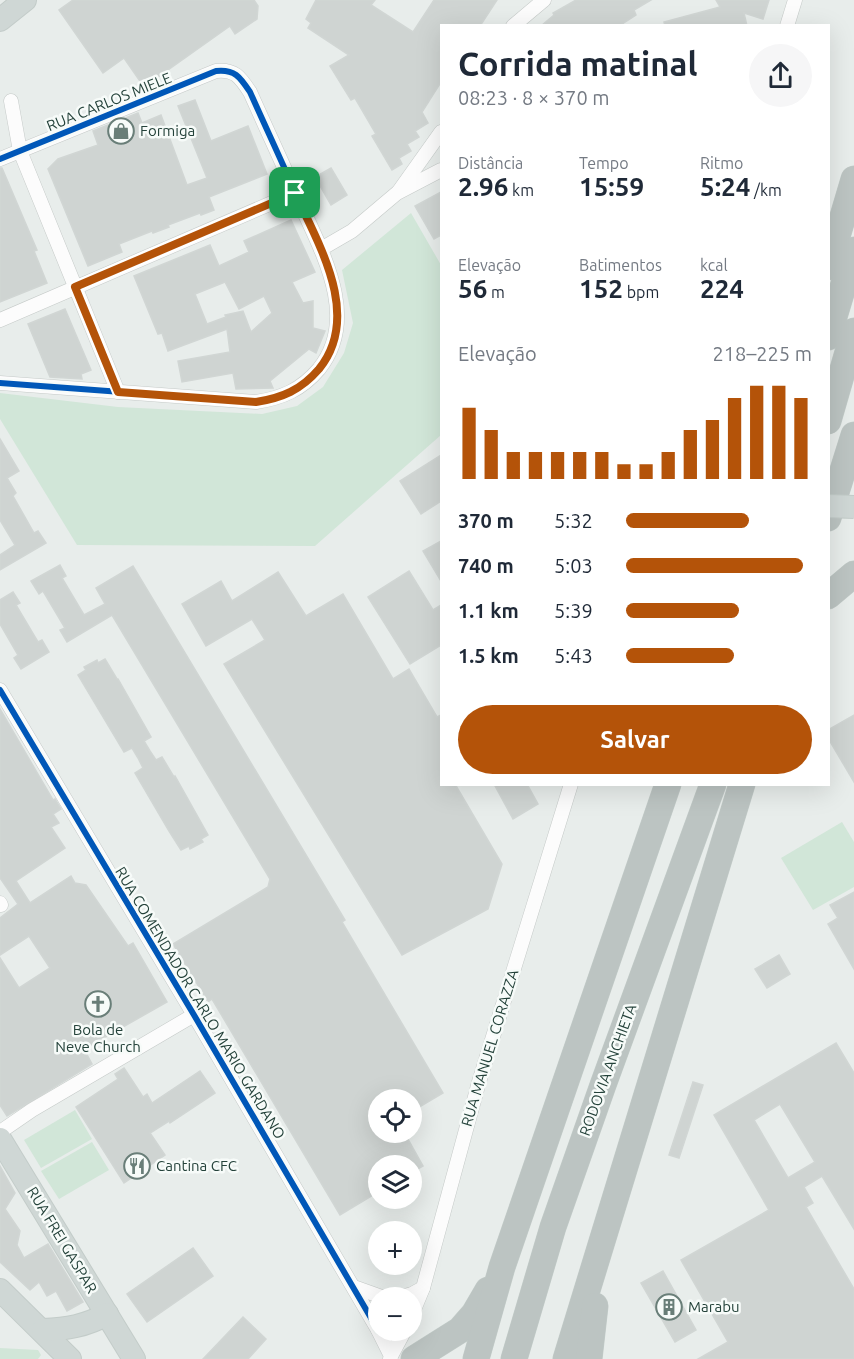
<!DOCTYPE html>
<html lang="pt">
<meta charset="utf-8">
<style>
:root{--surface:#fff;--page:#f6f6f7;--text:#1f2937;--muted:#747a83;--accent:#b45309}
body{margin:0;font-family:Ubuntu,sans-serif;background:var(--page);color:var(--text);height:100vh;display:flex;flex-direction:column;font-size:22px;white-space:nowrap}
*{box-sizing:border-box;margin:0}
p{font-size:20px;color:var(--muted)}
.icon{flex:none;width:33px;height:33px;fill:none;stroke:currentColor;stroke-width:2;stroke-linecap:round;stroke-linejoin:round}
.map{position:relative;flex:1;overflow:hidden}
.panel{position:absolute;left:440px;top:24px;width:390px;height:762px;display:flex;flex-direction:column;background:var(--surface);border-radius:0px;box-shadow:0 6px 24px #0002}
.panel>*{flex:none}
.controls{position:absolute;left:368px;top:1089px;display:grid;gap:12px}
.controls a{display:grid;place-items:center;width:54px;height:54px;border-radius:50%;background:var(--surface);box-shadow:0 6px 24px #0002;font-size:30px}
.pin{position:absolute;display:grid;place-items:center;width:51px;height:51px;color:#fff;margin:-26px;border-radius:12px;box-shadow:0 3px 9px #0006}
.round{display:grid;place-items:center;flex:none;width:63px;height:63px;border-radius:32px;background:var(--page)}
.overview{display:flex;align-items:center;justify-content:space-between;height:102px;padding:0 18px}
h1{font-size:33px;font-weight:700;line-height:45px}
.figures{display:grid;grid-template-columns:repeat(3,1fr);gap:9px;height:102px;padding:6px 18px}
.figures div{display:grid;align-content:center}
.figures b{font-size:26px;font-weight:700}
.figures small{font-size:16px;font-weight:400}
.figures p{font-size:16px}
.chart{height:168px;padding:12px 18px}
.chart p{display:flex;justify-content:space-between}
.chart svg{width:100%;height:108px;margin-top:6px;stroke:var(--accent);stroke-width:6}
.primary-button{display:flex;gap:12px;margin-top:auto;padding:12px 18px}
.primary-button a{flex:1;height:69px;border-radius:36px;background:var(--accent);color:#fff;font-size:24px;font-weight:700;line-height:69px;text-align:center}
ul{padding:0 18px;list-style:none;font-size:20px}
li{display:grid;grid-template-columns:96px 72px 1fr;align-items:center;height:45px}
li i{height:15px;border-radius:8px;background:var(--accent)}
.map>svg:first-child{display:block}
.green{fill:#d1e6d8}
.building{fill:#cfd4d2;stroke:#d1d6d4;stroke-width:1.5;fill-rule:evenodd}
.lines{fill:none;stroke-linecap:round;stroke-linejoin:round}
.street-casing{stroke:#c5cac8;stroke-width:15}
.primary-casing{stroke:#c3ccc9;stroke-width:24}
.highway-casing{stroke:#c3ccc9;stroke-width:27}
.street{stroke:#fcfcfc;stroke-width:14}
.primary{stroke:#cfd7d5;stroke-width:22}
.highway{stroke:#bcc4c2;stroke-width:26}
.primary-bridge-casing{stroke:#c3ccc9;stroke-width:24;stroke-linecap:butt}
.primary-bridge{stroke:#cfd7d5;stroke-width:22}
.cycleway-casing{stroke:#f7fbf9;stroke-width:10}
.cycleway{stroke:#0057b8;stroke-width:6}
.route-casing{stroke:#fff;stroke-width:12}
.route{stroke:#b45309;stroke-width:8}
.labels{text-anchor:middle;stroke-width:5;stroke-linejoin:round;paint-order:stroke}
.street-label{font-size:15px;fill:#24423a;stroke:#f7fbf9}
.poi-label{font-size:15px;fill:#24423a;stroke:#f7fbf9;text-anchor:start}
</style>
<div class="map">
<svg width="854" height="1359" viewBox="0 0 854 1359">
<rect width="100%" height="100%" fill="#e8edeb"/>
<g class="green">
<path d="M411,213L441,265V435L315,546L77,545L0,419V393L118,407L262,414L297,406L323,387L344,353L353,323L342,270Z"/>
<path d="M842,822L854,842V887L813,910L781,858Z"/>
<path d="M75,1110L92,1139L41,1168L24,1140Z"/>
<path d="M92,1142L109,1170L59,1199L41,1171Z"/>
<path d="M0,1348L38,1350L41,1355L38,1359H0Z"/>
</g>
<g class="building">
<path d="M73,0H254L258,6L257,19L235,34L230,26L144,87L124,58L103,73L59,10Z"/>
<path d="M316,0H375L371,5L413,32L434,0H497L480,26H441V82L422,112L428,123L415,131L419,137L407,144L411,151L399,158L402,164L392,170L372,136L376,134L355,98L351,100L330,66L349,55L308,28L311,23L306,19Z"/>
<path d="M576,0H651L634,10L636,15L619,26H541L554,15L553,13Z"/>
<path d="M716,0H769L763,19L744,13L747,26H665L664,22L720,7Z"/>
<path d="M195,100L211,141L248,126L267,174L209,197L214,210L201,215L200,213L168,225L169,227L153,233L152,231L119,244L122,252L88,266L48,169L58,159L98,145L93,131L138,113L142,123L161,115L187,185L207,178L178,106Z"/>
<path d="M0,168H2L37,250L34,251L47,283L0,302Z"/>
<path d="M331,168L347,195L331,205L315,177Z"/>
<path d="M441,192V235L434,239L415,206Z"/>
<path d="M291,220L315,272L292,282L303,303L313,301V328L325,331L316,353L309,349L270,381L273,388L236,389L233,373L182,382L178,361L230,352L227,329L168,351L162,333L158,334L134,276L210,245L219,266L249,252L244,241ZM225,282L239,309L264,296L272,313L251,332L243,311L225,315L226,317L207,324L195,294Z"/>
<path d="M65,309L91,370L81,374L82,379L50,377L28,324Z"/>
<path d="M0,439L19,471L7,478L16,493L13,496L34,533L38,531L46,543L0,570V555L15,545L0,520Z"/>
<path d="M441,455V501L421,514L400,481Z"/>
<path d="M441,541V581L423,551Z"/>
<path d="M60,565L66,576L62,578L84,615L105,604L96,588L133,566L345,920L342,922L443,1093L411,1112V1100H378V1132H404L423,1166L411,1173V1166H378V1192L340,1215L212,999L208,1002L173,944L268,887L270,879L112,615L67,642L60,630L65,628L43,591L39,594L31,581Z"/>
<path d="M409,571L433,610L441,605V645L410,664L368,597Z"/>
<path d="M278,572L306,616L343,594L393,679L409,669L437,717L441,715V784H455L502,864L488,909L402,955L224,664L265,640L252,619L206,646L182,604L221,581L232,601Z"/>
<path d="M13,592L20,603L16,605L38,642L42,640L49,652L21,669L14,658L18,655L0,624V600Z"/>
<path d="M105,659L117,679H118L151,737L144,741L150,751L156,760L162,757L174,777L175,776L208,835L201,839L203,842L190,849L189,846L181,850L169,831L135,773L143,768L138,758L132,748L124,752L78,675L86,670L84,667L97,660L98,663Z"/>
<path d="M0,709L53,800L55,799L61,809L53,814L59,823L51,827L65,848L16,881L30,903L71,876L75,883L86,885L128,946L133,943L167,1002L84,1049L92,1064L7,1116L0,1105V958L19,988L50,968L29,936L0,955V918L18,904L0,878Z"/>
<path d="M854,715V782L828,738V730Z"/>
<path d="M494,784H527L538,804L513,819Z"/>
<path d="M854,892V969L828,924L838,918L830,905Z"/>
<path d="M779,955L790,974L767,988L755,969Z"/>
<path d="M836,1043L854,1073V1229L822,1176L804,1187L813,1203L806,1207L854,1289V1359H698L728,1342L681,1260L769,1210L714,1115ZM780,1104L815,1162L788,1178L754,1120Z"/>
<path d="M124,1068L143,1097L147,1094L152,1103L200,1071L215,1093L170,1123L169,1121L150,1133L165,1155L124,1183L76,1107L118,1079L115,1074Z"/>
<path d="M693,1082L703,1085L679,1158L669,1155Z"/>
<path d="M0,1166L15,1193L5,1209L20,1231L17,1245L24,1258L48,1244L83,1302L67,1311L56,1291L47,1296L39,1282L30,1290L0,1262Z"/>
<path d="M193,1248L213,1276L147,1322L127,1294Z"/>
<path d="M663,1271L696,1330L675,1342L641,1283Z"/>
<path d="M243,1317L266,1339L248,1359H203Z"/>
</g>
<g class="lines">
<g class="street-casing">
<g id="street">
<path d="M513,26L544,0"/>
<path d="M787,26L795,0"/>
<path d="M11,101L20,151L118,392"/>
<path d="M0,159L216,71C235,69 240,77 250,92C266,128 283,164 299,201C322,252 360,318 319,369C301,390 282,398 256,402L0,383"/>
<path d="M399,191L441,132"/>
<path d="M321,249L352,231L397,193L441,170"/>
<path d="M0,320L295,193"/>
<path d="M0,690L194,1015L378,1330"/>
<path d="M0,903L1,905"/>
<path d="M0,1132L32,1110L194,1015"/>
<path d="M354,1287L382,1297L387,1298"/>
<path d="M398,1298L412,1294L423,1288L479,1082L571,784"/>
<path d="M411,1317L423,1288"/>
<path d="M378,1330L391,1356L390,1359"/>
<path d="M391,1356L405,1330"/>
</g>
</g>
<g class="primary-casing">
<g id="primary">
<path d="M0,20L25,0"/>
<path d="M0,1139L134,1359"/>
<path d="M0,1290L70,1359"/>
<path d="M43,1330C66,1329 86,1326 107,1314"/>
</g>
</g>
<g class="highway-casing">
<g id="highway">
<path d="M828,267L854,179"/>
<path d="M828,337L854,250"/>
<path d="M828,421L854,331"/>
<path d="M828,518L854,435"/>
<path d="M828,596L854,574"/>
<path d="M414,1359L460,1330L474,1314L488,1290"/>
<path d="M476,1359L502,1267L668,784"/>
<path d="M514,1359L553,1227L603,1085L713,784"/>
<path d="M566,1359L742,784"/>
<path d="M589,1359L595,1306"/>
</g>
</g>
<use href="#street" class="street"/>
<use href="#primary" class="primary"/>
<use href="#highway" class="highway"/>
<g class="primary-bridge-casing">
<path id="primary-bridge" d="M828,506L854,507"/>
</g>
<use href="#primary-bridge" class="primary-bridge"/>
<g class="cycleway-casing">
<g id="cycleway">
<path d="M0,159L216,71C235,69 240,77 250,92C266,128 283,164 299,201C322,252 360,318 319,369C301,390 282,398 256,402L0,383"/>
<path d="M0,690L194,1015L378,1330"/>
</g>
</g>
<use href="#cycleway" class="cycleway"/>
</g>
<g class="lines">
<g class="route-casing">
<path id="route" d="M295,193C319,245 362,316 319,369C301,390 282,398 256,402L118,392L75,287Z"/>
</g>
<use href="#route" class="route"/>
</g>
<defs>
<g id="shop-ring" transform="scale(1.35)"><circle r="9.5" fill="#f7fbf9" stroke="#697e78" stroke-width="1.5"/><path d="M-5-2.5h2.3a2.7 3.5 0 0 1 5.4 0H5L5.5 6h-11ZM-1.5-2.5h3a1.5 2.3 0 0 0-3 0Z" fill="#697e78"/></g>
<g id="church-ring" transform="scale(1.35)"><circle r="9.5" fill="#f7fbf9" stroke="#697e78" stroke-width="1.5"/><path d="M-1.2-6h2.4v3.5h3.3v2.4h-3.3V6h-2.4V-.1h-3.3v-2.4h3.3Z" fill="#697e78"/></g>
<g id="restaurant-ring" transform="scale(1.35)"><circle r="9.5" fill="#f7fbf9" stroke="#697e78" stroke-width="1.5"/><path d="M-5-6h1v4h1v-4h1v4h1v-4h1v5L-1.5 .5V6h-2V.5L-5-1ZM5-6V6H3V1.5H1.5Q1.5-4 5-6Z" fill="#697e78"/></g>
<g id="building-ring" transform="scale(1.35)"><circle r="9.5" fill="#f7fbf9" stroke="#697e78" stroke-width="1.5"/><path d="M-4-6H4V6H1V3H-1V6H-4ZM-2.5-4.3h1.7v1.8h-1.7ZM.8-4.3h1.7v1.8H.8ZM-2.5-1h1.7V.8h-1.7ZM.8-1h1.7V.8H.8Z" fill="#697e78"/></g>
</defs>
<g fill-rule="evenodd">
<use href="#shop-ring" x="121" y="131"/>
<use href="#church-ring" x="98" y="1004"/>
<use href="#restaurant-ring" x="137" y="1166"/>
<use href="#building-ring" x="669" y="1307"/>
</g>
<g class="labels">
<g class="street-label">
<text transform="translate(109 102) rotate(-22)" y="5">RUA CARLOS MIELE</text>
<text transform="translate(200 1003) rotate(59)" y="5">RUA COMENDADOR CARLO MARIO GARDANO</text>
<text transform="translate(490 1048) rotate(-73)" y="5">RUA MANUEL CORAZZA</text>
<text transform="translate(608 1070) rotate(-70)" y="5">RODOVIA ANCHIETA</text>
<text transform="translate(62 1240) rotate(59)" y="5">RUA FREI GASPAR</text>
</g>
<g class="poi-label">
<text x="140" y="136">Formiga</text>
<text x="98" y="1035" text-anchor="middle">Bola de<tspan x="98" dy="17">Neve Church</tspan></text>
<text x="156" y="1171">Cantina CFC</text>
<text x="688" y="1312">Marabu</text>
</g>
</g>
</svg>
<div class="controls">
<a><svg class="icon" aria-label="locate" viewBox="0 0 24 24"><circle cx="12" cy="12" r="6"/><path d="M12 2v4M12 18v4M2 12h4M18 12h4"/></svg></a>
<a><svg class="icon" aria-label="layers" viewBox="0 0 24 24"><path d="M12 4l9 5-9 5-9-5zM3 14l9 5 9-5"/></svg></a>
<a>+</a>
<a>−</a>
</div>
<div class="pin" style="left:295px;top:193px;background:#1e9e55"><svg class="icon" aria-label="arrive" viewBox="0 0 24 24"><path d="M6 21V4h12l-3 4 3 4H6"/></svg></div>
<section class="panel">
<div class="overview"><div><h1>Corrida matinal</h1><p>08:23 · 8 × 370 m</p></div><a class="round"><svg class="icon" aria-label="share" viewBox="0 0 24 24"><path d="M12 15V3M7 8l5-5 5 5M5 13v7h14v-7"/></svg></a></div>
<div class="figures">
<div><p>Distância</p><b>2.96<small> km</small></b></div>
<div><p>Tempo</p><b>15:59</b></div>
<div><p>Ritmo</p><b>5:24<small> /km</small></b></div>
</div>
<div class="figures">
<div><p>Elevação</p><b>56<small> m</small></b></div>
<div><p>Batimentos</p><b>152<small> bpm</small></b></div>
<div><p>kcal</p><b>224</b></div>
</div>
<div class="chart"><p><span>Elevação</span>218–225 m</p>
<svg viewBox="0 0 160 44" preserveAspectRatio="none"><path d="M5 44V15M15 44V24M25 44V33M35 44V33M45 44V33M55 44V33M65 44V33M75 44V38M85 44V38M95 44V33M105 44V24M115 44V20M125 44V11M135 44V6M145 44V6M155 44V11"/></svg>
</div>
<ul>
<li><b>370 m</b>5:32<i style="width:66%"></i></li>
<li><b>740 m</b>5:03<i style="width:95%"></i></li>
<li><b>1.1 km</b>5:39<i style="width:61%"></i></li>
<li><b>1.5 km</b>5:43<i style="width:58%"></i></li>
</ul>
<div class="primary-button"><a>Salvar</a></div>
</section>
</div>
